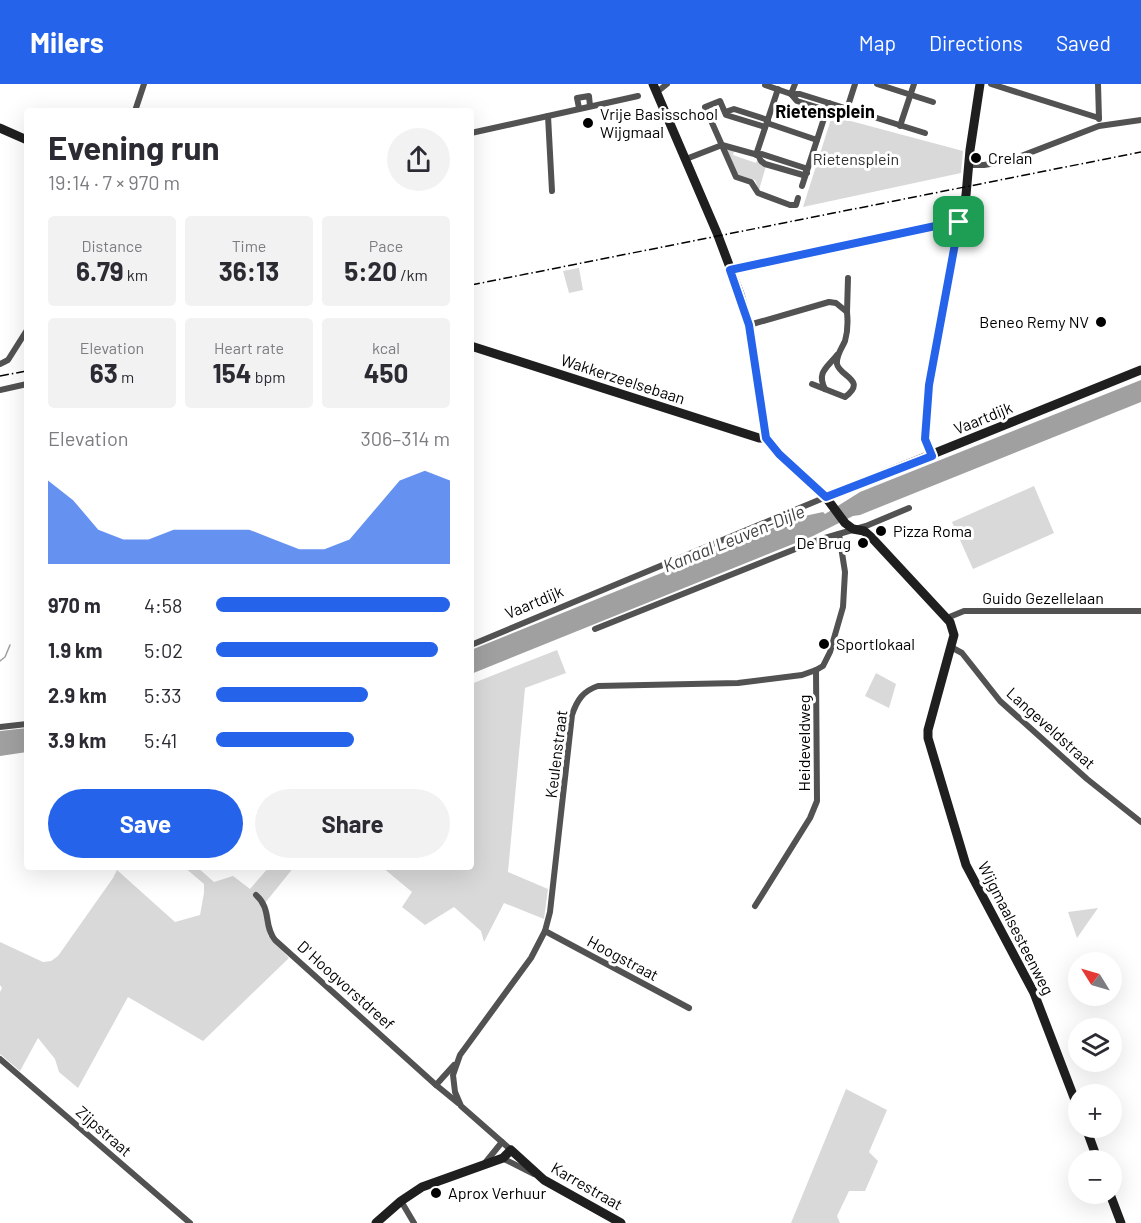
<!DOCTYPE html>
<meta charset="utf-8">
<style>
:root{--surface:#fff;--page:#f2f2f3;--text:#2b2b33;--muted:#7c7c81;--accent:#2563eb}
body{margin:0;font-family:Barlow,sans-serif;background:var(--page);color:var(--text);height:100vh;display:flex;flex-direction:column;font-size:22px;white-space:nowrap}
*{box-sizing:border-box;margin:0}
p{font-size:20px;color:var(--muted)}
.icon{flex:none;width:33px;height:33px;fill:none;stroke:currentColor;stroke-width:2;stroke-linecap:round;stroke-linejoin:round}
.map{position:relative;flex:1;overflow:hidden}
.side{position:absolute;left:24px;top:24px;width:450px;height:762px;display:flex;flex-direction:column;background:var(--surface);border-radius:6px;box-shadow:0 6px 24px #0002}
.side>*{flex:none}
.needle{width:39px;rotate:307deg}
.fabs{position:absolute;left:1068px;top:868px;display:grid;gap:12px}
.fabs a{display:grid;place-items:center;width:54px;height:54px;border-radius:50%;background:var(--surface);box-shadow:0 6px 24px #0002;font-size:30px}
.pin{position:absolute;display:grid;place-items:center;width:51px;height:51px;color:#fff;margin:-26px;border-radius:12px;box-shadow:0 3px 9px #0006}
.round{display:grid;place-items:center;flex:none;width:63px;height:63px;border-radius:32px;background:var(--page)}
.headline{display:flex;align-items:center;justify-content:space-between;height:102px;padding:0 24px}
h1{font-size:33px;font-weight:700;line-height:45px}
.figures{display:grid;grid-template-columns:repeat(3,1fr);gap:9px;height:102px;padding:6px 24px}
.figures div{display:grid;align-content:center;border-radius:6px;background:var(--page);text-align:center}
.figures b{font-size:26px;font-weight:700}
.figures small{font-size:16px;font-weight:400}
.figures p{font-size:16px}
.chart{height:168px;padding:12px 24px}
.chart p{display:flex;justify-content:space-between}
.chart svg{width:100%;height:108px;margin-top:6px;fill:var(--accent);opacity:.7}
.cta{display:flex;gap:12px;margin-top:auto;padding:12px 24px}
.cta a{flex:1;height:69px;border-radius:36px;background:var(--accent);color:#fff;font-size:24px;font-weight:700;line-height:69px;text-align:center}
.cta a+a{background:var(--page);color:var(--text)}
ul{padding:0 24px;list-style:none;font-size:20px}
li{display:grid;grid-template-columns:96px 72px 1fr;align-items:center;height:45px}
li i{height:15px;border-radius:8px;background:var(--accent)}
header{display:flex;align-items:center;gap:36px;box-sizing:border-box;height:84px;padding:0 30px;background:var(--accent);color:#fff}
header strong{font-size:28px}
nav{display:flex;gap:33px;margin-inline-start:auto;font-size:21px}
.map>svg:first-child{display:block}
.green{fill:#d9d9d9}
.water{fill:#a0a0a0}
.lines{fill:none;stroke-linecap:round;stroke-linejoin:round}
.stream{stroke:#a0a0a0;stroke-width:1.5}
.street{stroke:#525252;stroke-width:6}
.secondary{stroke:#1f1f1f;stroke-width:9}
.rail{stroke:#000;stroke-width:1.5;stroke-dasharray:9 3 1.5 3;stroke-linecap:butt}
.route-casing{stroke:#fff;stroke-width:12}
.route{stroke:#2563eb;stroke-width:8}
.poi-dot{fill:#000;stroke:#fff;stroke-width:2}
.labels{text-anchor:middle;stroke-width:6;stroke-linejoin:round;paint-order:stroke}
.poi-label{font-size:16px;fill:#000;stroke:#fff;text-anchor:start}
.park-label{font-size:16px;fill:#303030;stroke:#fff}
.street-label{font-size:16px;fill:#000;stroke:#fff}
.neighbourhood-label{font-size:18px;font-weight:bold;fill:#000;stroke:#fff}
.water-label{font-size:18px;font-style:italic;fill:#414141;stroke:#fff}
</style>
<header>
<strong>Milers</strong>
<nav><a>Map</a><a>Directions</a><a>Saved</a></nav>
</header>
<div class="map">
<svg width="1141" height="1139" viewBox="0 0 1141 1139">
<rect width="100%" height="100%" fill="#fff"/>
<g class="green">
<path d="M832,32L963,67L961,89L803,123Z"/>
<path d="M728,65L734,67L733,71L756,79L758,74L766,82L759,106L755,96L736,90L727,67Z"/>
<path d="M579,184L583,206L569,209L563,187Z"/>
<path d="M1034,402L1054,449L973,485L952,438Z"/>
<path d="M557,566L566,589L525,604L508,788L548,805L544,835L504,819L484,858L481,847L454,823L425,841L402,823L412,808L382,783H471V600Z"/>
<path d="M876,589L896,600L889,624L865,612Z"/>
<path d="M184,783H197L214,798L233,792L250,805L269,783H294L265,819C272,828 272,842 268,852L289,874L203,957L128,913L78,1004L59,988L55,975L38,954L20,987L0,970V908L2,904L0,901V858L43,878L51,877L58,872L113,794L117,786L175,838L200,831L204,809V800Z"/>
<path d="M1098,824L1077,854L1068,828Z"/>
<path d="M846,1005L887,1026L869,1068L878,1077L865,1107H849L837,1132L840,1139H791Z"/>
</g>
<g class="water">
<path d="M1141,296V318L860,431L853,432L813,452L471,590V566L800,433L823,428L825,430L860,408Z"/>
<path d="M27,644V668L0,672V647Z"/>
</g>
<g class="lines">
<path class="stream" d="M0,577L5,573L10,561"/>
<g class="street">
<path d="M877,0L933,18"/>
<path d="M991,0L1099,34"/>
<path d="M1098,0L1099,35"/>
<path d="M765,1L791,10H800L925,49"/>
<path d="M657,8L667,0"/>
<path d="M791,10L797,17L826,26"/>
<path d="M791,10L795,0"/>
<path d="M579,24L577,14L589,12L590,22"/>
<path d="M847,25L855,0"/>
<path d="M135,27L144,0"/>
<path d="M725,28L734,25L768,36"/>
<path d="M548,32L552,107"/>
<path d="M767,39L817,56"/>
<path d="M900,42L914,0"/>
<path d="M765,43L726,31L720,17L705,23L736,93L751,98L758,109L790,121H796L798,114"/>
<path d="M471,49L638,12"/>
<path d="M756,71L778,5"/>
<path d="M758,71L761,77L765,80L803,91L806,89"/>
<path d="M686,75L722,61L758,71L762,70L805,84L807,89"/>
<path d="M968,81H984L1008,77L1099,42L1141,36"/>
<path d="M802,102L829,19"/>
<path d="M731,186L959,138"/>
<path d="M847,228L848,194"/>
<path d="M749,241L829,218L836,219L847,228C848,238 848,247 845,257C842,264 836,271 837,280C839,292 868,296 845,313L812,300"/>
<path d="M0,280L8,276L27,246"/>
<path d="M825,305C816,288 828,283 837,271"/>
<path d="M0,306L27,300"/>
<path d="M947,534L964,527H1141"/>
<path d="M595,545L818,456L866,442L909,424"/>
<path d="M471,561L826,413"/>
<path d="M951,563L962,569L1000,617L1087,695L1141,738"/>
<path d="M0,643L27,640"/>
<path d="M256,811C272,825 263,841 275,856L436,1001"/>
<path d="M755,822L810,734L817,717L816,586"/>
<path d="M545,847L689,924"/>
<path d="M0,975L190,1139"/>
<path d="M454,981L436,1001L458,1019"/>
<path d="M511,1066L461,1022L455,1008L453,991L460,971L531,874L545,847L550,828L572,631C577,616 583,607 598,602L738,599L802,591L816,586L823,582L830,568L843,523L845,488L839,450"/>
<path d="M502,1074L534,1090"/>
<path d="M485,1079L502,1058"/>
<path d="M401,1117L414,1139"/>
</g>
<g class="secondary">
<path d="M653,0L717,149L740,210L749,241L766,354L779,370L822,408L845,439L853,445L864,447L872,454L950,538L954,551L928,646V654L966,781L1034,909L1078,1024"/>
<path d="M0,44L27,56"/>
<path d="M471,262L759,354H766"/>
<path d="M932,372L925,355L929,301L957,147L966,111L970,66L980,0"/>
<path d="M826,413L1141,286"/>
<path d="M1086,1044L1098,1077"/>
<path d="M1110,1110L1121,1139"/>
<path d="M376,1139L401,1117L422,1103L503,1074L511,1066L544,1096L621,1139"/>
</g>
<g class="rail">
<path d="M471,201L1141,68"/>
<path d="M0,292L27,287"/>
</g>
</g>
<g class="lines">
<g class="route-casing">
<path id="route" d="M954,138H959L929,301L925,355L932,372L826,413L779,370L766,354L749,241L730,186Z"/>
</g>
<use href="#route" class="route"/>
</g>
<g class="poi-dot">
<circle cx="588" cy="39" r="6"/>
<circle cx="976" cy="74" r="6"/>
<circle cx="1101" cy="238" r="6"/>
<circle cx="881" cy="447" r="6"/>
<circle cx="863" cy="459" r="6"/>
<circle cx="824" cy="560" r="6"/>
<circle cx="436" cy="1109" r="6"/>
</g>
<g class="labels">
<g class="poi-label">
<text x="600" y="36">Vrije Basisschool<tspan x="600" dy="18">Wijgmaal</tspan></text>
<text x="988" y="80">Crelan</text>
<text x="1089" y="244" text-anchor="end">Beneo Remy NV</text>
<text x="893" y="453">Pizza Roma</text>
<text x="851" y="465" text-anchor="end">De Brug</text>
<text x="836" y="566">Sportlokaal</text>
<text x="448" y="1115">Aprox Verhuur</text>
</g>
<g class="park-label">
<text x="856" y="81">Rietensplein</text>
</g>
<g class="street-label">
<text transform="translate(623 295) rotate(18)" y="6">Wakkerzeelsebaan</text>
<text transform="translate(983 334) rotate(-22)" y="6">Vaartdijk</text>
<text x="1043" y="520">Guido Gezellelaan</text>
<text transform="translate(534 518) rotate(-23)" y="6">Vaartdijk</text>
<text transform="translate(1051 644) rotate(42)" y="6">Langeveldstraat</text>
<text transform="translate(804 659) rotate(-90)" y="6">Heideveldweg</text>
<text transform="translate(556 670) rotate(-83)" y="6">Keulenstraat</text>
<text transform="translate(1016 844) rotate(63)" y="6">Wijgmaalsesteenweg</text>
<text transform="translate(623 874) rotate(28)" y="6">Hoogstraat</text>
<text transform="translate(346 901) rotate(42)" y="6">D' Hoogvorstdreef</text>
<text transform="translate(104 1047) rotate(41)" y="6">Zijpstraat</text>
<text transform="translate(587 1102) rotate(30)" y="6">Karrestraat</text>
</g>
<g class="neighbourhood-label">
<text x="825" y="34">Rietensplein</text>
</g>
<g class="water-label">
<text transform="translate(734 455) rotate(-22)" y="6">Kanaal Leuven-Dijle</text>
</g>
</g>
</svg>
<div class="fabs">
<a><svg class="needle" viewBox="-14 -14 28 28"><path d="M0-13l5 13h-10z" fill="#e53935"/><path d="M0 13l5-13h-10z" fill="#7c7c81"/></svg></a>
<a><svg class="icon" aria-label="layers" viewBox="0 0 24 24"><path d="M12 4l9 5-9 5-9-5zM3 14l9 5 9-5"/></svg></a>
<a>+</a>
<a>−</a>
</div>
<div class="pin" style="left:959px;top:138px;background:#1e9e55"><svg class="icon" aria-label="arrive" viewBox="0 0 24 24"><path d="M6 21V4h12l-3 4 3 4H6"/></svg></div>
<section class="side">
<div class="headline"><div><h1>Evening run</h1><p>19:14 · 7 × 970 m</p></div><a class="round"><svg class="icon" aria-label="share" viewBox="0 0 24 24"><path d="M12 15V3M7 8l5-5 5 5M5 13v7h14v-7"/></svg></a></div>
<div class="figures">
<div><p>Distance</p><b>6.79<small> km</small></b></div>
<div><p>Time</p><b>36:13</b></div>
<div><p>Pace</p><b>5:20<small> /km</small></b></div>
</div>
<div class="figures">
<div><p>Elevation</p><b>63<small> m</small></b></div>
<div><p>Heart rate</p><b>154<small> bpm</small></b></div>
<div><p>kcal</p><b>450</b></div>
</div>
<div class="chart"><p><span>Elevation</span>306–314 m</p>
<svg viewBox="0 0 160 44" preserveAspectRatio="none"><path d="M0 44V10L10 18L20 30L30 34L40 34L50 30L60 30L70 30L80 30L90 34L100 38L110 38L120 34L130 22L140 10L150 6L160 10V44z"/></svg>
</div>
<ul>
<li><b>970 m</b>4:58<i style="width:100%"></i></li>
<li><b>1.9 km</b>5:02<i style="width:95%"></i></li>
<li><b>2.9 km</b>5:33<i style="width:65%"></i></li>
<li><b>3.9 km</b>5:41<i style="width:59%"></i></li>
</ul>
<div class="cta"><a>Save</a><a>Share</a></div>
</section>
</div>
